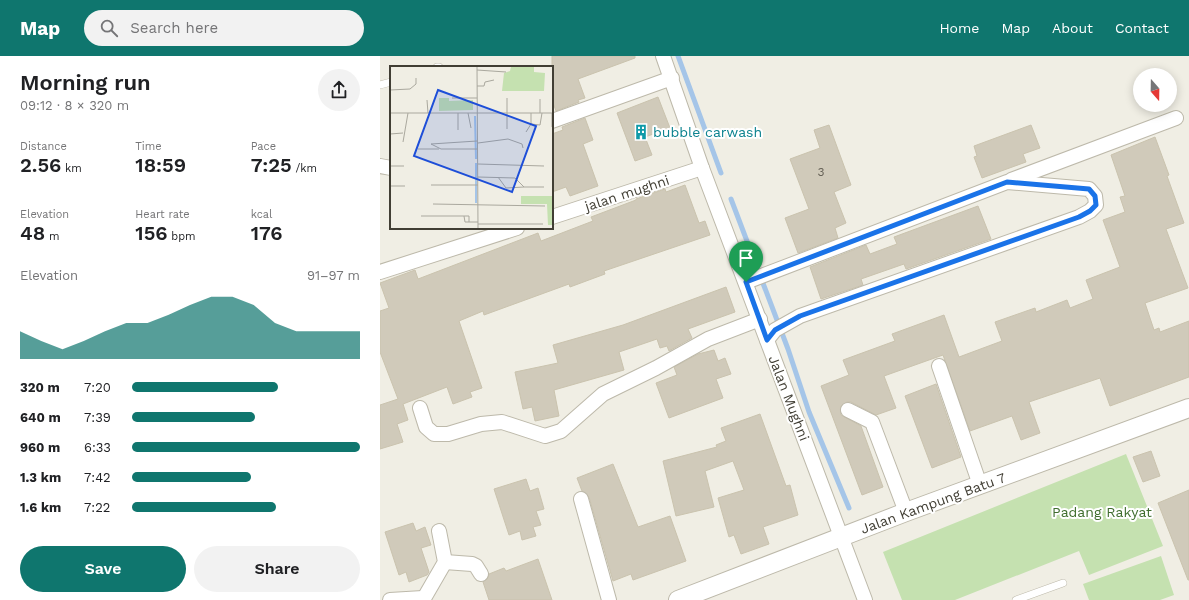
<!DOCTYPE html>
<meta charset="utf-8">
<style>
:root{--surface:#fff;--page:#f2f2f2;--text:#202124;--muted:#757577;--accent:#0f766e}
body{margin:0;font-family:"Work Sans",sans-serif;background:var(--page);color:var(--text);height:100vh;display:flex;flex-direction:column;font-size:15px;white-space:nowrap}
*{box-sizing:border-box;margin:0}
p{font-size:13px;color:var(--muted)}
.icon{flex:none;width:22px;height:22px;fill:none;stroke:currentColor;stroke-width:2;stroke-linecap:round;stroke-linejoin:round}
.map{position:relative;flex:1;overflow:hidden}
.side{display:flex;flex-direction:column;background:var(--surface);width:380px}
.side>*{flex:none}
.needle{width:26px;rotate:160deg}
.fabs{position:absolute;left:753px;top:12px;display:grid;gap:8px}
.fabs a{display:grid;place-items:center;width:44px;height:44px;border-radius:50%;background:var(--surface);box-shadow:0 2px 10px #0003;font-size:20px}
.pin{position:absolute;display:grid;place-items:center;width:34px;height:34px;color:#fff;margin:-41px -17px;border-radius:50% 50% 50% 0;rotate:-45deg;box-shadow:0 0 4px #0007}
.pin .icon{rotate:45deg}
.round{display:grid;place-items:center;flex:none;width:42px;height:42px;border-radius:21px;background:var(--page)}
.head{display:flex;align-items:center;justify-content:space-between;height:68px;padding:0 20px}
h1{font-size:22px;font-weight:600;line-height:30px}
.stats{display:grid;grid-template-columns:repeat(3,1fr);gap:6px;height:68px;padding:4px 20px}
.stats div{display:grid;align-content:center}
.stats b{font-size:20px;font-weight:600}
.stats small{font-size:11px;font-weight:400}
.stats p{font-size:11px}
.chart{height:112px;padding:8px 20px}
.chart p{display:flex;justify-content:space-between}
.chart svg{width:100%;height:72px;margin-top:4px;fill:var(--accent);opacity:.7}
.primary-button{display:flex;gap:8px;margin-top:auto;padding:8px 20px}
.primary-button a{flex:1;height:46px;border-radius:24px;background:var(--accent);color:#fff;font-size:16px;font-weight:600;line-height:46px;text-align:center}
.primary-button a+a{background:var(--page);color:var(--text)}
ul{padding:0 20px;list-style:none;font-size:13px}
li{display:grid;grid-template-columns:64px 48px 1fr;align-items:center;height:30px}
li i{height:10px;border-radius:5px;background:var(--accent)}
header{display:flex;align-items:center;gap:24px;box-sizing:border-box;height:56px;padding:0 20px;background:var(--accent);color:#fff}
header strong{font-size:19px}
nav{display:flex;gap:22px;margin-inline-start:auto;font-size:14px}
.search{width:280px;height:36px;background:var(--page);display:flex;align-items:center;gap:10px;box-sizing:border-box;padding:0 14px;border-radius:22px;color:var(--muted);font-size:15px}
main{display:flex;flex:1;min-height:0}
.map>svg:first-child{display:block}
.green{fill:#c5e1b0}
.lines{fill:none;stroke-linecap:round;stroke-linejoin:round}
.stream{stroke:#a5c5e8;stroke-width:5}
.building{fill:#d0caba;stroke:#cac3ae}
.service-casing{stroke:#bdb9aa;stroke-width:8}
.minor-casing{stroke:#bdb9aa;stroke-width:16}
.tertiary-casing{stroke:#bdb9aa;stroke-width:20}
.service{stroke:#fff;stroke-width:7}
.minor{stroke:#fff;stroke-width:14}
.tertiary{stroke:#fff;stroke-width:18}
.route-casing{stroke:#fff;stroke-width:8}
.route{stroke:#1a73e8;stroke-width:5}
.labels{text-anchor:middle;stroke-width:4;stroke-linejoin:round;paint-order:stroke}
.number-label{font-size:12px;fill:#656156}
.culture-label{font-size:14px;fill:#0d838f;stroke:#fff;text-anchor:start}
.street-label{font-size:14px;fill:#413e34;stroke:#fff}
.park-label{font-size:14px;fill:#3f6d2e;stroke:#fff}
.inset-river{fill:none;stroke:#a5c5e8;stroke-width:2}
.inset-road{fill:none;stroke:#aaa89e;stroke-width:1}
.view{fill:#1d4ed8;fill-opacity:0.15;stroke:#1d4ed8;stroke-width:2}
.inset-edge{fill:none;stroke:#413e34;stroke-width:2}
</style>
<header>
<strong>Map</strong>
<div class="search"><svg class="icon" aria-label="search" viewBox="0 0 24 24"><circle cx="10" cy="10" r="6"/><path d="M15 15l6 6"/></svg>Search here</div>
<nav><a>Home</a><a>Map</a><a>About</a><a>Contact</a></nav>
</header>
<main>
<section class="side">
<div class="head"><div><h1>Morning run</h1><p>09:12 · 8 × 320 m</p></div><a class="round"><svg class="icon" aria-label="share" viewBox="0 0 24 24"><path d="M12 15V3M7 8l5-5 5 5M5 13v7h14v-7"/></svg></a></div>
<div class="stats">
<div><p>Distance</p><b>2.56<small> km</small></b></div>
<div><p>Time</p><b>18:59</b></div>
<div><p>Pace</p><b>7:25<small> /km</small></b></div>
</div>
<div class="stats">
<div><p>Elevation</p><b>48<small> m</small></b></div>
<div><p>Heart rate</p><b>156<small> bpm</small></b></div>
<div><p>kcal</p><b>176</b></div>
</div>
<div class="chart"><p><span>Elevation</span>91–97 m</p>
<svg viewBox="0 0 160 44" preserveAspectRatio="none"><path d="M0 44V27L10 33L20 38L30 33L40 27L50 22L60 22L70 17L80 11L90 6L100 6L110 11L120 22L130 27L140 27L150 27L160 27V44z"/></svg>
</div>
<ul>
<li><b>320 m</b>7:20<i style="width:64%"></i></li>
<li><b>640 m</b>7:39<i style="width:54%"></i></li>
<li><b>960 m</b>6:33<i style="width:100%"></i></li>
<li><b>1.3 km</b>7:42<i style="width:52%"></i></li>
<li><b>1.6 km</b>7:22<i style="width:63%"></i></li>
</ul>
<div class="primary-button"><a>Save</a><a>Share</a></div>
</section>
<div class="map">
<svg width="809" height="544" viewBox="0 0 809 544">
<rect width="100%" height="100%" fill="#f0eee4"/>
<g class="green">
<path d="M746,398L783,490L709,519L699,495L575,544H522L503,496Z"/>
<path d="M781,500L794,539L780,544H709L703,528Z"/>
</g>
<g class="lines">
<g class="stream">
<path d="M298,0L341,117"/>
<path d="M351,143L408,293L429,356L469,452"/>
</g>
</g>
<g class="building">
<path d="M172,0H255V2L198,23L205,42L198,44L199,46L176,55L172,44Z"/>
<path d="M278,41L290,72L265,81L272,99L255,105L237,57Z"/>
<path d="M205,62L213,84L203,88L218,130L190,140L186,131L172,136V78L183,74L182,71Z"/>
<path d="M449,69L471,129L454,136L466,167L455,172L458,182L418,197L405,162L429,153L410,103L440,92L434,74Z"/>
<path d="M651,69L660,92L643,98L646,106L602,122L594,101L597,100L594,90Z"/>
<path d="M775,81L789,119L787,120L804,167L786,173L808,232L765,247L774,274L779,272L780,276L809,265V321L730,350L720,322L649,346L660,377L641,384L632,360L590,375L563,299L504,320L516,352L496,359L471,346H467L461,350V359L481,370L503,431L482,439L441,330L469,319L463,304L515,285L512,278L564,259L579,301L622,285L615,266L655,252L656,256L687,244L690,252L713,243L706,224L740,211L723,164L745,156L740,141L745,140L731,99Z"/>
<path d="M305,129L319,167L325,165L330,179L224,215L225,218L190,231L189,228L104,259L103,255L79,265L102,332L90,336L92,341L73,348L67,331L23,348L28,364L17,368L23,386L0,393V349L18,343L0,296V255L9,252L0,227L35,214L38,223L158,177L161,185L213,165L211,161L256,144V143L285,133L286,136Z"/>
<path d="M598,150L611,183L526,213L524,208L481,223L483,229L441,243L430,211L486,189L490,198L517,188L514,181Z"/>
<path d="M346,231L355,256L308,273L312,282L289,295L287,290L280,292L277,283L239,296L244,314L174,334L179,360L155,365L152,351L143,353L135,316L178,307L173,289L243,269Z"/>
<path d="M334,294L338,305L345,302L351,318L336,323L343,342L289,362L276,327L297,319L294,311L318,298Z"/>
<path d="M556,328L581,401L552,412L525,340Z"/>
<path d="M380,358L406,430L410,429L418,459L383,471L389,488L361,498L354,479L349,481L338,442L364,434L353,405L325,415L334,451L296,460L283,405L337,391L336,389L346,385L341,372Z"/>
<path d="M771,395L780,420L763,426L753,401Z"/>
<path d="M233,408L258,471L290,460L306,505L253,524L251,518L233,525L209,441L202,435L197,422Z"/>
<path d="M146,423L150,435L158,432L164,453L156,455L161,469L153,471L156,480L142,484L140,475L129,479L114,433Z"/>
<path d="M809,434V524H808L778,447Z"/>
<path d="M33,467L36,475L45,471L51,489L41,492L49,516L47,519L29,526L26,516L19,519L5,476Z"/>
<path d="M158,503L172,544H109L103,526L108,522L109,518L124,512L126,515Z"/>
</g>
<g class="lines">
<g class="service-casing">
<g id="service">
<path d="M57,11H59"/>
<path d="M0,29L11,26"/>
<path d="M636,544L683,527"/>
</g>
</g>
<g class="minor-casing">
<g id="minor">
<path d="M283,0L322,112L485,544"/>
<path d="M172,65L292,22"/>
<path d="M0,110L11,112"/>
<path d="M631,124L796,62"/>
<path d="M172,161L322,112"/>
<path d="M0,216L137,172"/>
<path d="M366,226L627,126L709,133L715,140L716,149L710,155L699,161L420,260L395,274L387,284"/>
<path d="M559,310L600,429"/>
<path d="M40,352L46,371L54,378H68L101,368L122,366L165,380L181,375L223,338L276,312L328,283L380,263"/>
<path d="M468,354L492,366L526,456"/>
<path d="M201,443L229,544"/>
<path d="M65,506L92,508L96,510L101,518"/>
<path d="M10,544L43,542"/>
<path d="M43,544L65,506L59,475"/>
</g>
</g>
<g class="tertiary-casing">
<path id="tertiary" d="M298,544L526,456L809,352"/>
</g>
<use href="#service" class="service"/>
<use href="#minor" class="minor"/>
<use href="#tertiary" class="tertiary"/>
</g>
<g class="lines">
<g class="route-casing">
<path id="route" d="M627,126L709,133L715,140L716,149L710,155L699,161L420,260L395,274L387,284L366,226Z"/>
</g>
<use href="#route" class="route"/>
</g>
<defs>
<g id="building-bare" transform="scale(1.2)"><path d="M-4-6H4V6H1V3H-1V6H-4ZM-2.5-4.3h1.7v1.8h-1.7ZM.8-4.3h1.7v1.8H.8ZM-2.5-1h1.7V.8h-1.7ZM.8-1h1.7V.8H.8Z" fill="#0f9aa8" stroke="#fff" stroke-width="2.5" paint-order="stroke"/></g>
</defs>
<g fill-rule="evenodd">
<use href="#building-bare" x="261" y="76"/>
</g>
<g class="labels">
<g class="number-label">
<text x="441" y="120">3</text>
</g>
<g class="culture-label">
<text x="273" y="81">bubble carwash</text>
</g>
<g class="street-label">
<text transform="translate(247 137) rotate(-18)" y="5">jalan mughni</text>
<text transform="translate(409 342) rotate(69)" y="5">Jalan Mughni</text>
<text transform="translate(553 447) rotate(-20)" y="5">Jalan Kampung Batu 7</text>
</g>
<g class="park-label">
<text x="722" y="461">Padang Rakyat</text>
</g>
</g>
<g transform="translate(10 10)">
<rect width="163" height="163" fill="#f0eee4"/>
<path d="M121,1H144V6L155,7L154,25H112L114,7L120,5ZM49,32H59V35L83,34V44L49,45ZM131,130H163V159H158L157,138H131Z" fill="#c5e1b0"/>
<path class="inset-river" d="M85,50L86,93M86,97V137"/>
<path class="inset-road" d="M87,1L88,162M87,4L116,6M87,20H94L95,16L104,14M0,24L20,23L26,18V12M62,32H87M117,32V63M37,34L38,47M0,47H163M78,47L81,62M150,47V33M162,47V61M141,58L150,59L152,47M68,64V47M136,66L141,58V47M0,68L13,67M87,75L41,78L51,83H88M13,76L18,47M88,77L118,73L132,78L133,82M28,83H49M88,98L154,100M0,100H14M88,111L125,112L134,121H154M108,111L116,122L134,121M41,119H88M0,120H15M43,138L155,140M31,150H74M79,156V150H74L75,156H88M88,158H153"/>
<path class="view" d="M48,24L146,60L122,126L24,90Z"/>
<rect width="163" height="163" class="inset-edge"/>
</g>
</svg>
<div class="fabs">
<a><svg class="needle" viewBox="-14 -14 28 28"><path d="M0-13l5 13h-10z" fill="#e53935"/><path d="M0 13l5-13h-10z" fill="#757577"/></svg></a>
</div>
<div class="pin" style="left:366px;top:226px;background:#1e9e55"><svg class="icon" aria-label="arrive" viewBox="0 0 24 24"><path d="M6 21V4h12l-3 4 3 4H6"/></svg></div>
</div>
</main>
